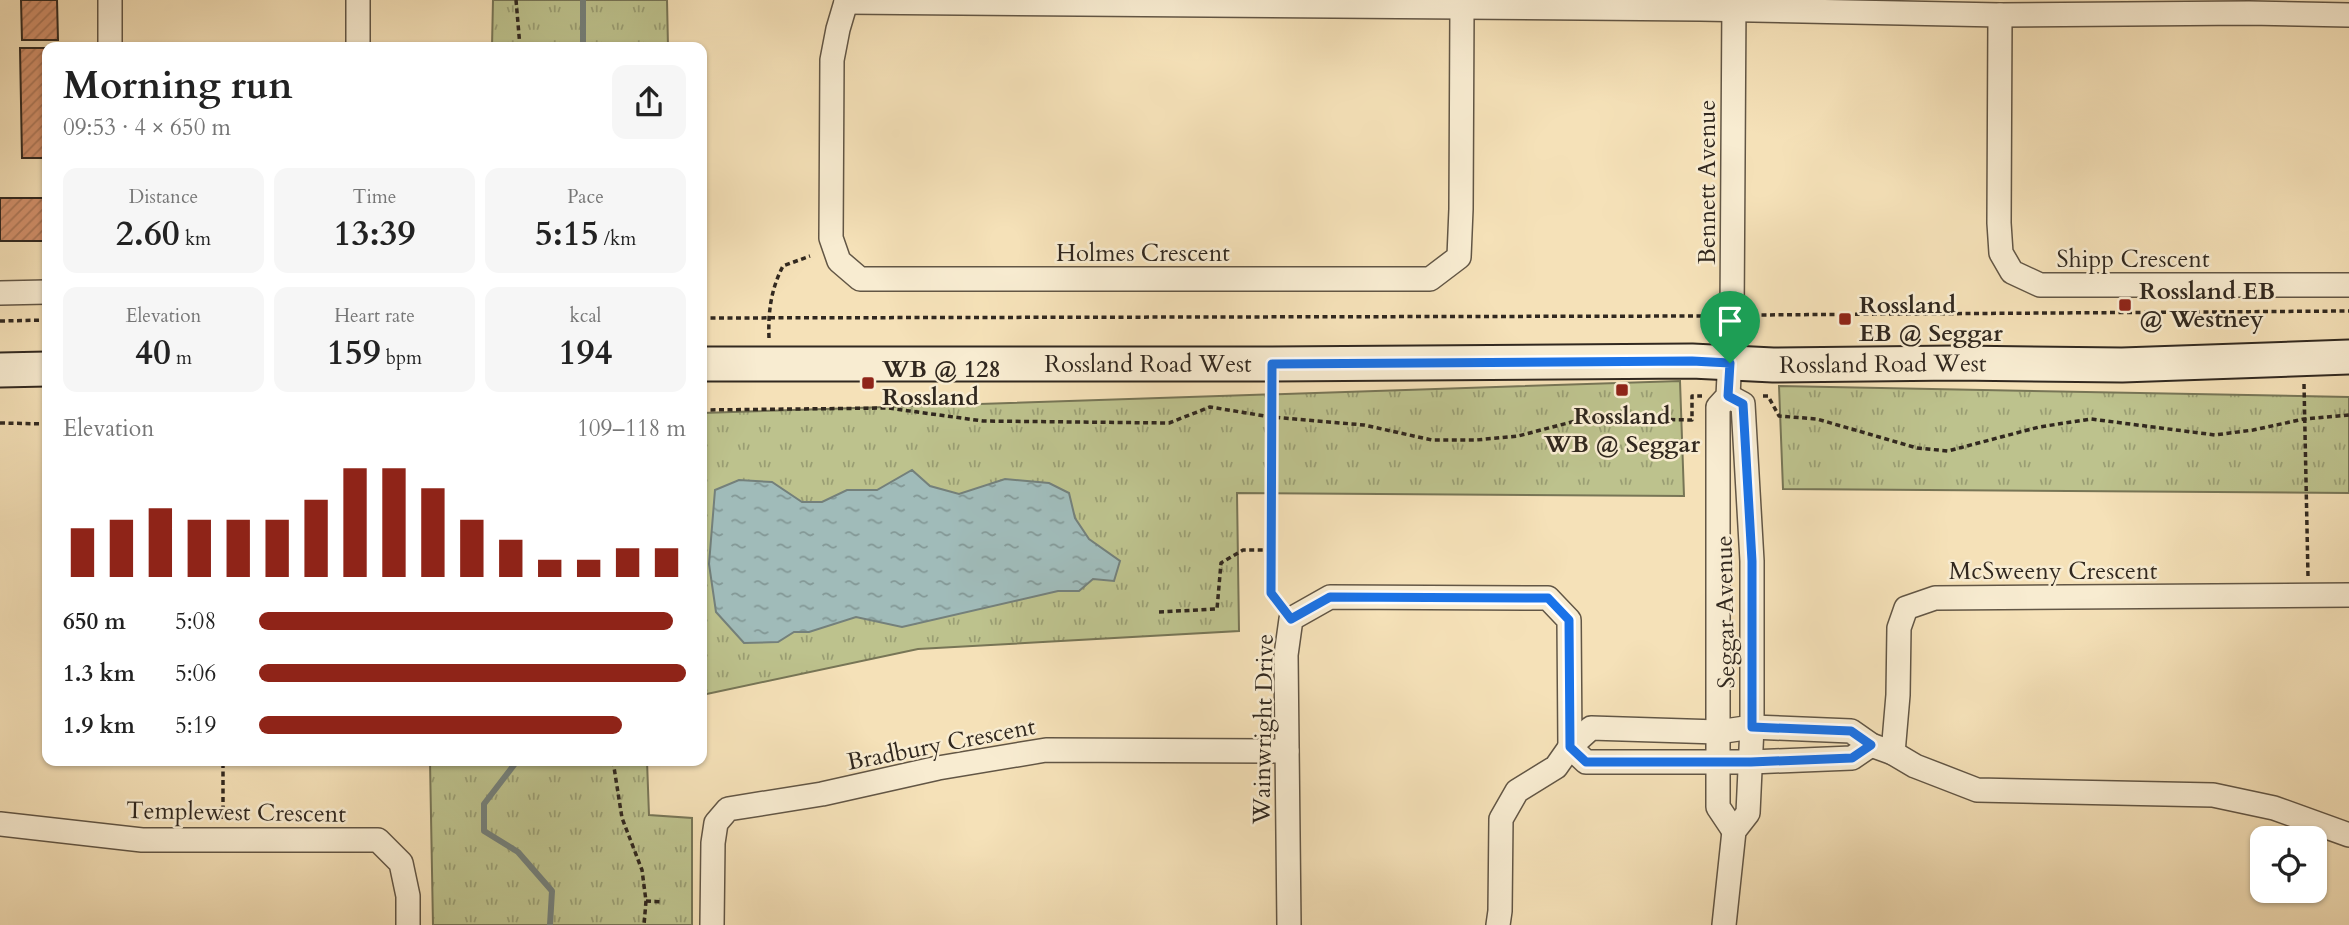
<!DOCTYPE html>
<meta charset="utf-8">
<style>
:root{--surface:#fff;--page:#f6f6f6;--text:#222;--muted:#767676;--accent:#8f2418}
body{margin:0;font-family:Cardo,serif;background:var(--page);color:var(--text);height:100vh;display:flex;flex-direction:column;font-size:26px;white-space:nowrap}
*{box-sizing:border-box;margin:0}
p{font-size:23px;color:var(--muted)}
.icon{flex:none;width:38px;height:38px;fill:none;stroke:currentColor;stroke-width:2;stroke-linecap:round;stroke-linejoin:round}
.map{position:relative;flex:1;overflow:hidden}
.details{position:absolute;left:42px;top:42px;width:665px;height:724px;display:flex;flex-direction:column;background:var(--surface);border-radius:14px;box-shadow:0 2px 5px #0004}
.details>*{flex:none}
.controls{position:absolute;left:2250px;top:826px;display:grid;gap:14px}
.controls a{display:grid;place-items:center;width:77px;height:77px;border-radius:14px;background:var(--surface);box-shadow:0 2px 5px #0004;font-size:35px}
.pin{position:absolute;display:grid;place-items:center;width:60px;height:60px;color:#fff;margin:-72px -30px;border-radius:50% 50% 50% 0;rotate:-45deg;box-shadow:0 0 7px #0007}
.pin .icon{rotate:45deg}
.round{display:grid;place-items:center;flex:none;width:74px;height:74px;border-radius:14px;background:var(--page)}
.overview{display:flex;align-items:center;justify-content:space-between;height:119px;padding:0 21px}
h1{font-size:38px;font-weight:700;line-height:52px}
.metrics{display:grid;grid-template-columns:repeat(3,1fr);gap:10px;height:119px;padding:7px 21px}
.metrics div{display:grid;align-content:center;border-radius:14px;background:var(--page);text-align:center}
.metrics b{font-size:35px;font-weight:700}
.metrics small{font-size:19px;font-weight:400}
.metrics p{font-size:19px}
.chart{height:196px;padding:14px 21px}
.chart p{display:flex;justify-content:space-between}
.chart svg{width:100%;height:126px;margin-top:7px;stroke:var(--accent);stroke-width:6}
ul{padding:0 21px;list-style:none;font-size:23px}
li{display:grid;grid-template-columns:112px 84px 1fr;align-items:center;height:52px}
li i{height:18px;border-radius:9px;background:var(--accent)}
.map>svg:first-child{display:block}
.grass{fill:url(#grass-tufts);stroke:#777556;stroke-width:2}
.water{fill:url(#water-ripples);stroke:#74807b;stroke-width:2}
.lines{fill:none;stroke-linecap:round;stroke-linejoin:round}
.stream{stroke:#74807b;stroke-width:6}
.building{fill:url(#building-hatch);stroke:#31281f;stroke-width:2}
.street-casing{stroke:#625645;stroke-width:26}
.secondary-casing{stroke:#31281f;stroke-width:37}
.path{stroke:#31281f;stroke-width:3.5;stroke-dasharray:5 3.5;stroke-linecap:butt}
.street{stroke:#f8ecd1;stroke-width:23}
.secondary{stroke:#f8ecd1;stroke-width:33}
.route-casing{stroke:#fff;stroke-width:14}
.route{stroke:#1a73e8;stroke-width:9}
.poi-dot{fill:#8f2418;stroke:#f8ecd1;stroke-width:2.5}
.labels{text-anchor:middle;stroke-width:5;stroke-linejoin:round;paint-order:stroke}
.street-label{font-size:24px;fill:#31281f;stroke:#f8ecd1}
.poi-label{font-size:24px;font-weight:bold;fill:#31281f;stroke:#f8ecd1;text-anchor:start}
</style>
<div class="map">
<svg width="2349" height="925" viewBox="0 0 2349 925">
<defs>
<pattern id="grass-tufts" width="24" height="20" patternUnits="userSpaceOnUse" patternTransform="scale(1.75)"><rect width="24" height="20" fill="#bdc28d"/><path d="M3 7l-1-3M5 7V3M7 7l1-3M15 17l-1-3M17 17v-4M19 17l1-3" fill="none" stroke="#9a9e73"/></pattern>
<pattern id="water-ripples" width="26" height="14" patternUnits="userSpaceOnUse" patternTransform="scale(1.75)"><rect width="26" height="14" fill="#a0bbb9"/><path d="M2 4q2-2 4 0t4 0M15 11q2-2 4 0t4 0" fill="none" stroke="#839896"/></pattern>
<pattern id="building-hatch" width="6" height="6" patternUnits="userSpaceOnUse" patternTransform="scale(1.75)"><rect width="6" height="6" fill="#d2906b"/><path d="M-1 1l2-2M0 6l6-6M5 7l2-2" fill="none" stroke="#ab7657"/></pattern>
</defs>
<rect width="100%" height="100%" fill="#f5e1b8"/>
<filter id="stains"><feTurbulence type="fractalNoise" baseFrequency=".00286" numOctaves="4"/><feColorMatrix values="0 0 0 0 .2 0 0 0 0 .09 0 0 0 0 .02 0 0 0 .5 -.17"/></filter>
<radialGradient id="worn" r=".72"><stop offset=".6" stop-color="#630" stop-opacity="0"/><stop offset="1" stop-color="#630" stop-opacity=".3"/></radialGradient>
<g class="grass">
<path d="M493,0H667L668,47H492Z"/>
<path d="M1680,381L1684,496L1237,493L1239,631L918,649L702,695V413Z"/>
<path d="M1779,386L2349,397V493L1783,489Z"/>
<path d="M430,761H647L649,815L692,818V925H433Z"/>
</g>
<path class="water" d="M912,470L930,486L959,494L1005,479L1049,483L1069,493L1075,518L1089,539L1120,561L1114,581L1093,579L1079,591H1058L902,627L856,617L809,632H794L778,642L744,643L716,612L709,564L715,490L739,480L772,482L802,502H822L847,490H877Z"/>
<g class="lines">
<g class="stream">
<path d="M583,0V47"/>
<path d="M517,761L484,804V831L518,852L552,891L550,925"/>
</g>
</g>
<g class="building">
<path d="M21,0H57L58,40H22Z"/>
<path d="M20,48H47V158H22Z"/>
<rect x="0" y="198" width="47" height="43"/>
</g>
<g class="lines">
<g class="street-casing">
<g id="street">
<path d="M358,0V47"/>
<path d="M1734,0L1732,315L1728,396L1718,407V807L1734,831"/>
<path d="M846,2L1700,9L2000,15L2249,13L2349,15"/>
<path d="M846,2L838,29L832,60L831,238L839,261L860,279H1430L1459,257L1461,209L1462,7"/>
<path d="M2000,15L1999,223L2001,253L2012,272L2040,285H2349"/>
<path d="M110,47V0"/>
<path d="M0,293L47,292"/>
<path d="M1570,747L1586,762H1751L1852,758L1871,745"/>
<path d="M1893,753L1898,695L1899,628L1906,608L1935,598L2349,595"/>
<path d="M0,824L142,840H378L401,863L408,896V925"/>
<path d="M712,925L713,843L716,823L728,809L822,794L938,768L1046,750L1287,751"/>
<path d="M1289,925L1286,655L1291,619L1330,597L1548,598L1569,620L1570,747"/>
<path d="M1498,925L1500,911L1501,819L1517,791L1556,767L1570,747L1591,728L1718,732L1752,727L1851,731L1871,745L1893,753L1915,766L1977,790L2213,795L2274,808L2349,835"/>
<path d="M1724,925L1734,831L1748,813L1752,727V561L1743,404L1728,396"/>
</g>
</g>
<g class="secondary-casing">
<g id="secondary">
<path id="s1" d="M702,364H1272L1692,361L1773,365L1956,363L2122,365L2349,357"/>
<path d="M0,370L47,369"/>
</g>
</g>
<g class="path">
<path d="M516,0L520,47"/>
<path d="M1753,315L2349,311"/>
<path d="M702,318L1713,316"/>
<path d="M0,321L47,320"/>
<path d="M769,338C768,312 771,289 783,266L810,256"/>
<path d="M2304,384L2308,576"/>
<path d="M1272,390L1271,593L1279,603"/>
<path d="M1763,396H1768L1779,416L1817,419L1917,448L1948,451L2039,427L2091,419L2215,435L2253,430L2304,419L2349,415"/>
<path d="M702,410L888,408L983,421L1169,423L1210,407L1271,417L1364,425L1432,440H1476L1518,436L1587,418L1692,420V396H1702"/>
<path d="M0,423L47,424"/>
<path d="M1159,612L1217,609L1221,563L1243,550H1273"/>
<path d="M613,761L622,818L642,870L646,901L644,925"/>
<path d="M223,819V761"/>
<path d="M646,901L663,902"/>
</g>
<use href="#street" class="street"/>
<use href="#secondary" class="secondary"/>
</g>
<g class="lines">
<g class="route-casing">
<path id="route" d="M1692,361L1730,363L1728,396L1743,404L1752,561V727L1851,731L1871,745L1852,758L1751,762H1586L1570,747L1569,620L1548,598L1330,597L1291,619L1271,593L1272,364Z"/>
</g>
<use href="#route" class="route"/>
</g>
<g class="poi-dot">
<rect x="2118" y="298" width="14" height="14" rx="3.5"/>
<rect x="1838" y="312" width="14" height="14" rx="3.5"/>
<rect x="861" y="376" width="14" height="14" rx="3.5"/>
<rect x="1615" y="383" width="14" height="14" rx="3.5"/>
</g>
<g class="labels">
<g class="street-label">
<text transform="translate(1707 182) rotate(-90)" y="8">Bennett Avenue</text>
<text x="1143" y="261">Holmes Crescent</text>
<text x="2133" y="267">Shipp Crescent</text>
<text dy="8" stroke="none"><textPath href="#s1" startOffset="446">Rossland Road West</textPath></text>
<text dy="8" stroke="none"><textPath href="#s1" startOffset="1181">Rossland Road West</textPath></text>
<text x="2053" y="579">McSweeny Crescent</text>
<text transform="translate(1725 612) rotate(-91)" y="8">Seggar Avenue</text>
<text transform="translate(1263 729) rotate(-89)" y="8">Wainwright Drive</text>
<text transform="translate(941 744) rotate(-11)" y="8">Bradbury Crescent</text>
<text transform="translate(236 812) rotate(1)" y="8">Templewest Crescent</text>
</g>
<g class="poi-label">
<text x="2139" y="299">Rossland EB<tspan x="2139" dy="28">@ Westney</tspan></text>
<text x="1859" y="313">Rossland<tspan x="1859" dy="28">EB @ Seggar</tspan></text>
<text x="882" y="377">WB @ 128<tspan x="882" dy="28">Rossland</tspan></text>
<text x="1622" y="424" text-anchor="middle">Rossland<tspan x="1622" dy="28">WB @ Seggar</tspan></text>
</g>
</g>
<rect width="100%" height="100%" filter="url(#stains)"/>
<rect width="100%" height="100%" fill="url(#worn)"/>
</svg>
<div class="controls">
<a><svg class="icon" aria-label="locate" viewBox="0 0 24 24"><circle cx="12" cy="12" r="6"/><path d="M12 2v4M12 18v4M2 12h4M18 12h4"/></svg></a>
</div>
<div class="pin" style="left:1730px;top:363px;background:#1e9e55"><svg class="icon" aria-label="arrive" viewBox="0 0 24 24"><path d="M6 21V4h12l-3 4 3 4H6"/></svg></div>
<section class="details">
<div class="overview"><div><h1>Morning run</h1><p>09:53 · 4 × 650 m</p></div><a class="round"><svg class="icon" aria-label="share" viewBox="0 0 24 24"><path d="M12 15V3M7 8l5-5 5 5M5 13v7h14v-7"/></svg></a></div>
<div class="metrics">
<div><p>Distance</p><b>2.60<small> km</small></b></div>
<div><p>Time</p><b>13:39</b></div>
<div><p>Pace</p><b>5:15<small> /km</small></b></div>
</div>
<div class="metrics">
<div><p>Elevation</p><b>40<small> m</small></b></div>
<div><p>Heart rate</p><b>159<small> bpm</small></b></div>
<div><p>kcal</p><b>194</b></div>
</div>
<div class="chart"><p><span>Elevation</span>109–118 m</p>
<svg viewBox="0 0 160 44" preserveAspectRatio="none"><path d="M5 44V27M15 44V24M25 44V20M35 44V24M45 44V24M55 44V24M65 44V17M75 44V6M85 44V6M95 44V13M105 44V24M115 44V31M125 44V38M135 44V38M145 44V34M155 44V34"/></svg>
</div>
<ul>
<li><b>650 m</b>5:08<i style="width:97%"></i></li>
<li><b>1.3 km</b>5:06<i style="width:100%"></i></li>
<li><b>1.9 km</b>5:19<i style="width:85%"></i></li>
</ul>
</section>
</div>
